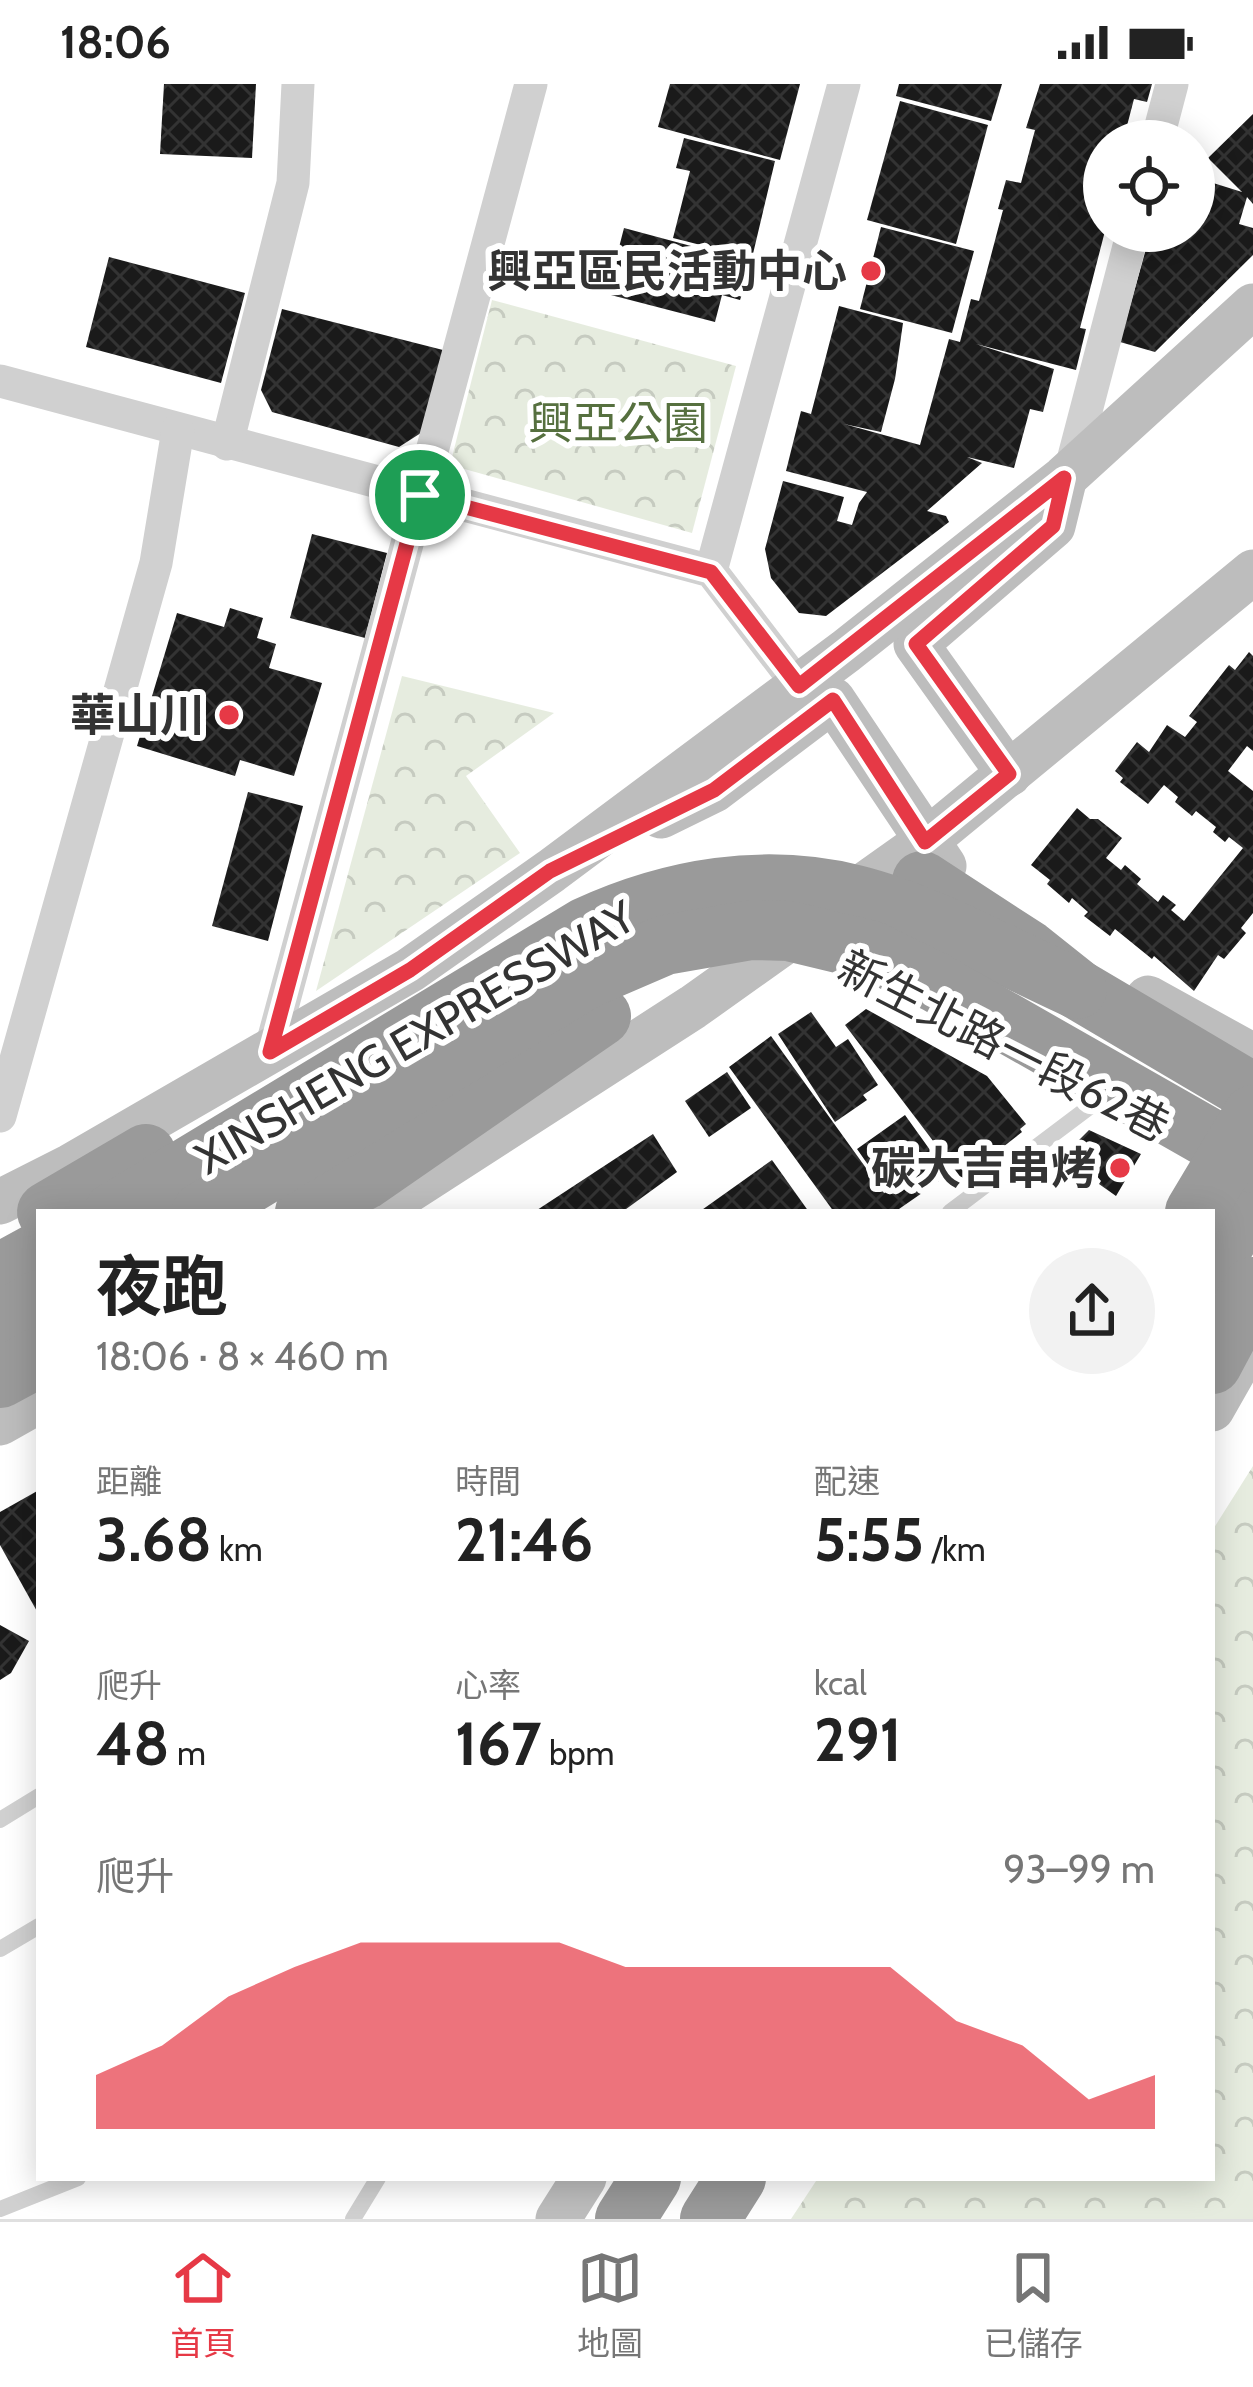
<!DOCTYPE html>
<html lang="zh-TW">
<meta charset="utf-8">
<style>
:root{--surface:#fff;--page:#f2f2f2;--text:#222;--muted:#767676;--line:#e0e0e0;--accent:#e63946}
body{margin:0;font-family:Cabin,"Noto Sans TC",sans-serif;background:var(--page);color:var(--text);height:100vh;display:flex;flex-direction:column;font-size:45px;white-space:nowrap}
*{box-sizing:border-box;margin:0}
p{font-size:39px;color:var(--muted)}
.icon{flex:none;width:66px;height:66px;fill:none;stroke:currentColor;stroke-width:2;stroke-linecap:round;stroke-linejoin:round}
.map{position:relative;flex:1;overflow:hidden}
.panel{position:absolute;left:36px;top:1125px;width:1179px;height:972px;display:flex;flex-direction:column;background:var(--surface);border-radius:0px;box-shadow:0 6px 30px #0003}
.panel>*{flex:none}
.buttons{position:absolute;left:1083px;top:36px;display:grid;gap:24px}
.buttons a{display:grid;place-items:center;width:132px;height:132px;border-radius:50%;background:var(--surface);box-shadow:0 6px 30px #0003;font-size:60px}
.pin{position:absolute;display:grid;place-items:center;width:102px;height:102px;color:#fff;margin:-51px;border:6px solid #fff;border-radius:50%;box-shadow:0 3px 12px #0007}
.round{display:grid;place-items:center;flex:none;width:126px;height:126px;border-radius:63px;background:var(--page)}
.summary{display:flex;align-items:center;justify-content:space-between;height:204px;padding:0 60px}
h1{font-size:66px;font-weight:700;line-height:90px}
.stats{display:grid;grid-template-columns:repeat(3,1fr);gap:18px;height:204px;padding:12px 60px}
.stats div{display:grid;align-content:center}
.stats b{font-size:60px;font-weight:700}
.stats small{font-size:33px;font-weight:400}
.stats p{font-size:33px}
.chart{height:336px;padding:24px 60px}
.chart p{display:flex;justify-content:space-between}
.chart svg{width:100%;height:216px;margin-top:12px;fill:var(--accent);opacity:.7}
.status{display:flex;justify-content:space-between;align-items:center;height:84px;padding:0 60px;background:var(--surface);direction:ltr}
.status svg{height:33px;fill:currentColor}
.dock{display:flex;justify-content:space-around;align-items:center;height:168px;border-top:3px solid var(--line);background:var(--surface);font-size:33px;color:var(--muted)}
.dock a{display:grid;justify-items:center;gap:6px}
.dock .current{color:var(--accent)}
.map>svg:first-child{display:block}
.park{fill:url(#park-crowns)}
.building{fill:url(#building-cross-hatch)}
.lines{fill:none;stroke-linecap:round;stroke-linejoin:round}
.lane{stroke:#d0d0d0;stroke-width:16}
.street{stroke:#d0d0d0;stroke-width:33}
.secondary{stroke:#bdbdbd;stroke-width:45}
.highway{stroke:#9a9a9a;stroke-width:60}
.highway-bridge{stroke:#9a9a9a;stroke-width:60}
.route-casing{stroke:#fff;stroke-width:24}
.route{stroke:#e63946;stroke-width:15}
.poi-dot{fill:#e63946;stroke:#fff;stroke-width:4.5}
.labels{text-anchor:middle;stroke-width:12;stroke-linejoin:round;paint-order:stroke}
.poi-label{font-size:45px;font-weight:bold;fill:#333;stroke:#fff;text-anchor:end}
.park-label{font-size:45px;fill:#56703f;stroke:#fff}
.street-label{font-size:45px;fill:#333;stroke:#fff}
</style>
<div class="status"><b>18:06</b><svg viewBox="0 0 49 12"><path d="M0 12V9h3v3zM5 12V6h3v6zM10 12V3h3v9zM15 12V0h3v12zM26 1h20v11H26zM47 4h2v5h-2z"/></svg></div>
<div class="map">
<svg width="1253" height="2135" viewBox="0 0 1253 2135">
<defs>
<pattern id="park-crowns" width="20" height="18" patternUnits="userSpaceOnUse" patternTransform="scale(3)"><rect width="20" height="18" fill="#e6ecdf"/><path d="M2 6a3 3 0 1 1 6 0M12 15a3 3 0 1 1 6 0" fill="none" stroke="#c6cbc0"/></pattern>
<pattern id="building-cross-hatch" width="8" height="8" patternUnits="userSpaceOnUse" patternTransform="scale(3)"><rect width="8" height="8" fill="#1a1a1a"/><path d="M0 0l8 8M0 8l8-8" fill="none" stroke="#333"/></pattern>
</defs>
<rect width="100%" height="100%" fill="#fff"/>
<g class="park">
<path d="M492,216L736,282L692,449L450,381Z"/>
<path d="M402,592L554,629L466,692L520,769L316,907Z"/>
<path d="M1253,1382V2135H791L818,2094H1212V1447Z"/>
</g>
<g class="building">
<path d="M164,0H256L252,74L160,70Z"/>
<path d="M670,0H800L780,76L658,43Z"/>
<path d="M899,0H1002L991,37L896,12Z"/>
<path d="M1040,0H1152L1147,18L1134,15L1123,57H1104L1105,147L1080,244L1086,245L1076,286L976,260L1054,285L1043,328L1030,325L1014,384L967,373L982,379L927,427L946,432L949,438L826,532L799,529L771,494L765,465L783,397L844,413L837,437L852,441L859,419L867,408L786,387L801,327L811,330L839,222L903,239L895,295L881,348L844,340L920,361L949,255L960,258L971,215L979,217L1003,126L998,125L1006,96L1021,99L1035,46L1026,44Z"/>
<path d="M900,17L988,41L956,160L867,136Z"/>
<path d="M1253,30V120L1247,113L1239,140L1253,144V171L1155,268L1120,258L1151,147H1194V93L1242,108L1208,74Z"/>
<path d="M684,54L775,77L752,174L673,154L690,87L676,84Z"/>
<path d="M881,143L974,167L952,249L860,225Z"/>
<path d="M624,144L732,173L726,197L745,202L740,216L722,211L715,238L607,210Z"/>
<path d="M109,173L245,209L221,299L86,263Z"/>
<path d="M282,225L443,266L424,347L399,363L272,328L261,306Z"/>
<path d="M312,450L387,469L365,554L290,534Z"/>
<path d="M230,524L263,534L257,554L276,560L269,584L322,599L294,692L240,676L235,692L137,662L177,529L224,543Z"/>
<path d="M1249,568L1253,572V667L1247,662L1228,687L1253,707V829L1241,844L1246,849L1224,875L1218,871L1194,907L1154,872L1152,875L1115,845L1110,852L1084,832L1088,828L1072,814L1069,819L1047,800L1050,796L1031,781L1077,724L1090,735H1098L1122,754L1106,774L1121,786L1125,781L1141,795L1137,800L1158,818L1163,811L1176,821L1171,826L1184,837L1243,764L1229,753L1225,758L1213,748L1216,743L1196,727L1192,732L1175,718L1178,713L1164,701L1148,720L1120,698L1123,694L1115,687L1137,658L1149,668L1167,641L1185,653L1197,638L1189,632L1229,581L1235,586Z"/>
<path d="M248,708L303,722L268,857L212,842Z"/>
<path d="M866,925L987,992L1026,1040L1020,1045L1022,1048L962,1095L845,941Z"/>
<path d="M811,928L836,963L848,955L878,1001L863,1011L867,1016L835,1038L778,950Z"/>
<path d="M771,952L884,1109L887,1108L857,1065L905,1031L948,1091L899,1125L901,1128H834L729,983Z"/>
<path d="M727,988L751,1024L709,1053L685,1017Z"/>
<path d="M1089,1046L1141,1070L1116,1112L1099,1100L1101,1097L1084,1077L1091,1071L1079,1056Z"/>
<path d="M653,1050L677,1088L622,1128H534Z"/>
<path d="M772,1076L809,1128H699Z"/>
<path d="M39,1406V1531L0,1461V1428Z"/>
<path d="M0,1541L29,1557L11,1589L0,1596Z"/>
</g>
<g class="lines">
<g class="lane">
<path d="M950,1128L1104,1012"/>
<path d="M0,1736L39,1712"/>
<path d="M0,1865L39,1842"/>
<path d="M0,2125L78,2094"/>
<path d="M353,2135L378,2094"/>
</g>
<g class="street">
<path d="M1157,57L1172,0"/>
<path d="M0,297L711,487L799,602"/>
<path d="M227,360L293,99L298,0"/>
<path d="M1070,388L1133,147"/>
<path d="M711,487L844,0"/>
<path d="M270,968L531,0"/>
<path d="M0,1032L156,479L178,346"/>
</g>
<g class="secondary">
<path d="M1009,690L916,560L1053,442L1064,397"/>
<path d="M661,732L714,706L833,616L944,782"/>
<path d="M1148,914L1253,972"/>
<path d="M0,1118L71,1082L410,886L551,787L846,567L1064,394L1253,222"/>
<path d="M375,1128L693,923L925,758L1253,488"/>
<path d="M1212,1325L1252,1255"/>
<path d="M0,1339L39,1317"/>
<path d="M558,2135L584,2094"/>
</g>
<g class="highway">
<path d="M922,797L1028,866L1077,905L1253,1009"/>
<path d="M305,1128L364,1096L601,932"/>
<path d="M1212,1181L1253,1111"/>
<path d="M0,1189L39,1168"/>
<path d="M0,1237L39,1216"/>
<path d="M1212,1280L1253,1203"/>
<path d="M0,1294L39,1273"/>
<path d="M625,2135L651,2094"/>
<path d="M710,2135L736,2094"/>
</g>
<g class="highway-bridge">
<path d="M47,1128L146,1070"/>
<path d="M114,1128L586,843C671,804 764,788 856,811C925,828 1011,875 1077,905"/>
<path d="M202,1128L586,895L665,861L751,846L789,847L872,867L935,898L1253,1079"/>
<path d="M1195,1128L1253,1031"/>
</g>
</g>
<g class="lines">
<g class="route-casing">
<path id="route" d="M1064,394L1053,442L916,560L1009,690L925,758L833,616L714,706L550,787L410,886L270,968L420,411L711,488L799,602Z"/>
</g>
<use href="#route" class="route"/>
</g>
<g class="poi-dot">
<circle cx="871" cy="187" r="12"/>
<circle cx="229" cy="631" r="12"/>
<circle cx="1120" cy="1084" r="12"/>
</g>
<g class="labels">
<g class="poi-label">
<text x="847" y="203">興亞區民活動中心</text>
<text x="205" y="647">華山川</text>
<text x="1096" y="1100">碳大吉串烤</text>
</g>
<g class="park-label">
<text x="618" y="355">興亞公園</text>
</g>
<g class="street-label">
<text transform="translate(415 953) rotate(-30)" y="16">XINSHENG EXPRESSWAY</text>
<text transform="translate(1004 962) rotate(27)" y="16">新生北路一段62巷</text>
</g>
</g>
</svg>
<div class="buttons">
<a><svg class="icon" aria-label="locate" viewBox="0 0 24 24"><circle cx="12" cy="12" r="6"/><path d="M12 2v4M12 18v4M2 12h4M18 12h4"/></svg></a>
</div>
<div class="pin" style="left:420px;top:411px;background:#1e9e55"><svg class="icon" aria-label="arrive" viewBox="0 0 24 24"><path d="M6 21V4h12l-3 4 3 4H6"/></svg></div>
<section class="panel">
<div class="summary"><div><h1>夜跑</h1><p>18:06 · 8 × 460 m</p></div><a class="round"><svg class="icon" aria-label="share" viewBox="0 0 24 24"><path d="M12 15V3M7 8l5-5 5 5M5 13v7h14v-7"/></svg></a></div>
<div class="stats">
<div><p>距離</p><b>3.68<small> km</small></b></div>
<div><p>時間</p><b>21:46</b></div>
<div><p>配速</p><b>5:55<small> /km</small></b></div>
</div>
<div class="stats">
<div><p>爬升</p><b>48<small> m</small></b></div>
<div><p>心率</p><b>167<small> bpm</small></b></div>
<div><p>kcal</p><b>291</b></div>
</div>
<div class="chart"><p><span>爬升</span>93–99 m</p>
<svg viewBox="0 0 160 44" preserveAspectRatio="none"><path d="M0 44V33L10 27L20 17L30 11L40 6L50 6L60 6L70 6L80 11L90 11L100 11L110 11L120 11L130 22L140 27L150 38L160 33V44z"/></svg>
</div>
</section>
</div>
<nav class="dock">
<a class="current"><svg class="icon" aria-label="home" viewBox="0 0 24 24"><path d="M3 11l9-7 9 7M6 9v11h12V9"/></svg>首頁</a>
<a><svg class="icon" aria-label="map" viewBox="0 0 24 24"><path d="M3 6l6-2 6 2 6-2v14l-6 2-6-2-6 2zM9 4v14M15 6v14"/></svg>地圖</a>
<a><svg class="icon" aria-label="saved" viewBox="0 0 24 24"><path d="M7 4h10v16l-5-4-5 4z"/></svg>已儲存</a>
</nav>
